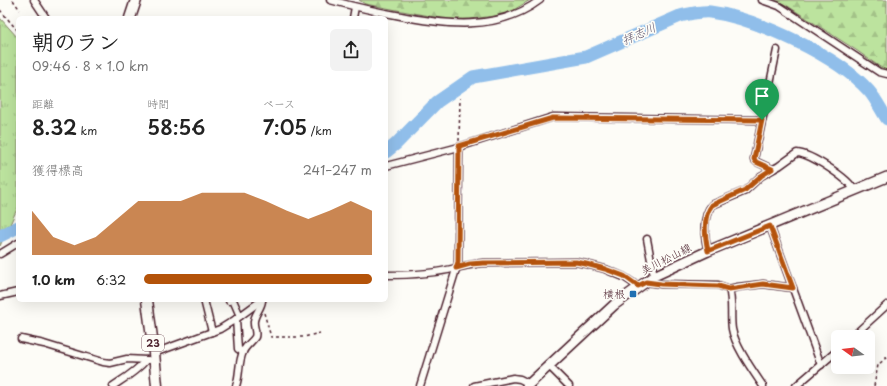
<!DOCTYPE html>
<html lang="ja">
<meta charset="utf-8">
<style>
:root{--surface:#fff;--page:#f2f2f2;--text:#222;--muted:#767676;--accent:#b45309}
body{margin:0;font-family:"Playpen Sans","Klee One",sans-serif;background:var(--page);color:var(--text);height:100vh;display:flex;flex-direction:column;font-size:15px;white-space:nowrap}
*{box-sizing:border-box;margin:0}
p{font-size:13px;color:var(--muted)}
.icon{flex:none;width:22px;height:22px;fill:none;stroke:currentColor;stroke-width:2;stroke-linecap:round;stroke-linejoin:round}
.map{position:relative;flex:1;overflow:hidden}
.sheet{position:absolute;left:16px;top:16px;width:372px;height:286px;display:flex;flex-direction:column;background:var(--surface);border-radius:6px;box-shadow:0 4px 16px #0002}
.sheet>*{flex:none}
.needle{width:26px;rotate:285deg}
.controls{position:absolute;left:831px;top:330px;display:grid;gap:8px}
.controls a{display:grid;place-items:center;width:44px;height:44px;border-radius:6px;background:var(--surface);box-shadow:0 4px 16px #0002;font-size:20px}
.pin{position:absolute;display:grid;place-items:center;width:34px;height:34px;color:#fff;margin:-41px -17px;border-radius:50% 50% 50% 0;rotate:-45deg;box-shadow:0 0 4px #0007}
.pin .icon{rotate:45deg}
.round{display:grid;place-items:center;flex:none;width:42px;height:42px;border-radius:6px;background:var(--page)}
.summary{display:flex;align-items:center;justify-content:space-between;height:68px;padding:0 16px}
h1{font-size:22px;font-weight:600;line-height:30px}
.metrics{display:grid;grid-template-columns:repeat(3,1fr);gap:6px;height:68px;padding:4px 16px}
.metrics div{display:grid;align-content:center}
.metrics b{font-size:20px;font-weight:600}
.metrics small{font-size:11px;font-weight:400}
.metrics p{font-size:11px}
.chart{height:112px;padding:8px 16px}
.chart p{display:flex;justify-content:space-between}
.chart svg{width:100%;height:72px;margin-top:4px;fill:var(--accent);opacity:.7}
ul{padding:0 16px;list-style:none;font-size:13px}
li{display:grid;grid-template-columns:64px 48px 1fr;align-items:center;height:30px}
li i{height:10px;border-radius:5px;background:var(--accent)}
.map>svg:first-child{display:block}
.grass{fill:url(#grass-tufts);stroke:#838164}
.forest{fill:url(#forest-firs);stroke:#838164}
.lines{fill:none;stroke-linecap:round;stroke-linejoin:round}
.river{stroke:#90beea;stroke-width:13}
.street-casing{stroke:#4a1f2b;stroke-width:9}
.secondary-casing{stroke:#4a1f2b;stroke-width:12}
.primary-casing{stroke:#4a1f2b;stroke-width:13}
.path{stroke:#4a1f2b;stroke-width:1.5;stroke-dasharray:3 3;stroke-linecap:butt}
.street{stroke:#fdfcf7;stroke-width:6}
.secondary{stroke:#fdfcf7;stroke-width:9}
.primary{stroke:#fdfcf7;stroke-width:10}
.route-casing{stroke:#fff;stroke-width:8}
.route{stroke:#b45309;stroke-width:5}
.poi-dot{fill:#1f6fb2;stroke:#fdfcf7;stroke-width:1.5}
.labels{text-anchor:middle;stroke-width:3.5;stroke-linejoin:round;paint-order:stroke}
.shield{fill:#fdfcf7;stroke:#806168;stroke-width:1}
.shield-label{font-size:10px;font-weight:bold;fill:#4a1f2b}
.street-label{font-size:11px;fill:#4a1f2b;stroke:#fdfcf7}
.poi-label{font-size:11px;fill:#4a1f2b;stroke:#fdfcf7;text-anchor:end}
.water-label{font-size:12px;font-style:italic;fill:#62576e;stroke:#fdfcf7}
</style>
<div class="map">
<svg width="887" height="386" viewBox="0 0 887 386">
<defs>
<pattern id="grass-tufts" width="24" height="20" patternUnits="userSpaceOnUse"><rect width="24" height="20" fill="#bce39e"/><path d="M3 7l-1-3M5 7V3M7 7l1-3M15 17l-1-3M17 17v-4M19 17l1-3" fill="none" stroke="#a3c288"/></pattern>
<pattern id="forest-firs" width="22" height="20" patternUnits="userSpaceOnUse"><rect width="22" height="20" fill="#bce39e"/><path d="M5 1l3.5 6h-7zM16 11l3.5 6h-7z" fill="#a3c288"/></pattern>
</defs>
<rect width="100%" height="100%" fill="#fdfcf7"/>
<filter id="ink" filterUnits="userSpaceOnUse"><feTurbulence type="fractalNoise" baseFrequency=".025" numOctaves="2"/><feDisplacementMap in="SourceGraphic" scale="8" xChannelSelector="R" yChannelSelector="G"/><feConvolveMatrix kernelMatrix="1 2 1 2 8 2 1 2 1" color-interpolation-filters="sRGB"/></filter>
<g filter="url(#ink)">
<path class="grass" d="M0,18L18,38V207L0,246Z"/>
<g class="forest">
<path d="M359,0H530L512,11L495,16L470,19H445L365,4Z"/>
<path d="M774,0H887V70L880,67L856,50L786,5Z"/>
</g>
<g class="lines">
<g class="river">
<path d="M386,152L396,144L437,102L473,77L586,57L680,16C690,14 700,11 710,12C756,18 838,56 869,91C876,99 881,110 887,119"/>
<path d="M0,236L18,227"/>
</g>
<g class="street-casing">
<g id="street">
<path d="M34,0L46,18"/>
<path d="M330,0C352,6 373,11 396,15C444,25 498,32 540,0"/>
<path d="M762,0L779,6L879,72L887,74"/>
<path d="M353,18L355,7"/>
<path d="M386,166L459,147L553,117L762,120"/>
<path d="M772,169L757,162L754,159L777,50"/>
<path d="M770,226L821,365"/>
<path d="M647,239L654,276"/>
<path d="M708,251C704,237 702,217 712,205L745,191L761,176L779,166L797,153C811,154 848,178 854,190"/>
<path d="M0,254L18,243"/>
<path d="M386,275C409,275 433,274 456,268C465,266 473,264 483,263L576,262L586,264L605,269L624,277L639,287"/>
<path d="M646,282L661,284L718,285L729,289L738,287L763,284L793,288"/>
<path d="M729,289C733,302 730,316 732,329C735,346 753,371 763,386"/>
<path d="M0,296L18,292"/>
<path d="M204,300L212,332"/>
<path d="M229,301L233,300L240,316"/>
<path d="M236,319L238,349L243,352"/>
<path d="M852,337L887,305"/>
<path d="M21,339L44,344L103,362L110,363L127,359L146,360"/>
<path d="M154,353L220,329L236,319L262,300"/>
<path d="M549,366L569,386"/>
<path d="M113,386C125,378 137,371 146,360H148"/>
<path d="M236,386C240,375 238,363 243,352C245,346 252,342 255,337C257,332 253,326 254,321C255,313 261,309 262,301"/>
<path d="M420,386L458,263L459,147"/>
<path d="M474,386L513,378L520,379L530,384"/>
<path d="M796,386L838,350"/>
</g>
</g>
<g class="secondary-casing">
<path id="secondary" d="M527,386L614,305L654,276L708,251L887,177"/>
</g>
<g class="primary-casing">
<g id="primary">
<path d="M130,18L136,0"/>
<path d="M147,300L154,353L157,386"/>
</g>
</g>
<g class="path">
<path d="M13,0L20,10"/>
<path d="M0,10L18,31"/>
<path d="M459,141L460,98"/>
<path d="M264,313L271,337H304L320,333"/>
<path d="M874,386L878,365L887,357"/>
</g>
<use href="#street" class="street"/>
<use href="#secondary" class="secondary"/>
<use href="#primary" class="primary"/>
</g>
</g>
<g class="lines" filter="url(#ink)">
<g class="route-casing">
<path id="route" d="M553,118L762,120L754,159L756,162L772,169L761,176L745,190L712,205C702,217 705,237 708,251L770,226L793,288L763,284L729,289L718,286L661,284L646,282L638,286L624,276L605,269L586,264L576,262L483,263L470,264L456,268L458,262L459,146Z"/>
</g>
<use href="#route" class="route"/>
</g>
<rect class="poi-dot" x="629" y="290" width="8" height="8" rx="2"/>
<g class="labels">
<rect class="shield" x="142" y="335" width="22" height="16" rx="3"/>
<g class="shield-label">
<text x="153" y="347">23</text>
</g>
<g class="street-label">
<text transform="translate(666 259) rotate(-27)" y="4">美川松山線</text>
</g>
<g class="poi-label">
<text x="625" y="298">横根</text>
</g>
<g class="water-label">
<text transform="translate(639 34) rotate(-24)" y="4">拝志川</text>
</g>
</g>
</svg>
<div class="controls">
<a><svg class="needle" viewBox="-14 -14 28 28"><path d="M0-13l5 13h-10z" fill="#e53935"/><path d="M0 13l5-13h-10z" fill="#767676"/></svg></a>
</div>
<div class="pin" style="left:762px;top:120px;background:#1e9e55"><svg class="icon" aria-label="arrive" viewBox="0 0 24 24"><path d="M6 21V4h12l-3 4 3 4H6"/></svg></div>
<section class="sheet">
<div class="summary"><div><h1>朝のラン</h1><p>09:46 · 8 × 1.0 km</p></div><a class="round"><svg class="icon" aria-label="share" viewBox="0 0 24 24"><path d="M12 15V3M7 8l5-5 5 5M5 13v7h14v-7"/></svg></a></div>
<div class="metrics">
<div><p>距離</p><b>8.32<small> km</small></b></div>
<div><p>時間</p><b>58:56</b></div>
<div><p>ペース</p><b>7:05<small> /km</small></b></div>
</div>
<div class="chart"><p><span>獲得標高</span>241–247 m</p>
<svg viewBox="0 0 160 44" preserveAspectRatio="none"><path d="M0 44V17L10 33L20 38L30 33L40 22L50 11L60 11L70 11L80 6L90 6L100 6L110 11L120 17L130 22L140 17L150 11L160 17V44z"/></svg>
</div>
<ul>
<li><b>1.0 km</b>6:32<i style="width:100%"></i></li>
</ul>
</section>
</div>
